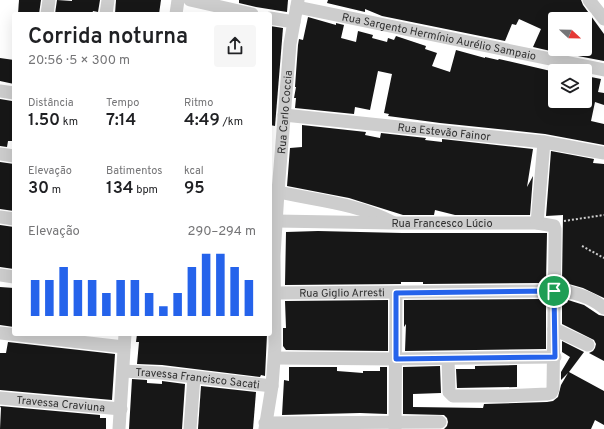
<!DOCTYPE html>
<html lang="pt">
<meta charset="utf-8">
<style>
:root{--surface:#fff;--page:#f6f6f6;--text:#202124;--muted:#757577;--accent:#2563eb}
body{margin:0;font-family:Overpass,sans-serif;background:var(--page);color:var(--text);height:100vh;display:flex;flex-direction:column;font-size:15px;white-space:nowrap}
*{box-sizing:border-box;margin:0}
p{font-size:13px;color:var(--muted)}
.icon{flex:none;width:22px;height:22px;fill:none;stroke:currentColor;stroke-width:2;stroke-linecap:round;stroke-linejoin:round}
.map{position:relative;flex:1;overflow:hidden}
.drawer{position:absolute;left:12px;top:12px;width:260px;height:324px;display:flex;flex-direction:column;background:var(--surface);border-radius:4px;box-shadow:0 4px 16px #0002}
.drawer>*{flex:none}
.needle{width:26px;rotate:112deg}
.fabs{position:absolute;left:548px;top:12px;display:grid;gap:8px}
.fabs a{display:grid;place-items:center;width:44px;height:44px;border-radius:4px;background:var(--surface);box-shadow:0 4px 16px #0002;font-size:20px}
.pin{position:absolute;display:grid;place-items:center;width:34px;height:34px;color:#fff;margin:-17px;border:2px solid #fff;border-radius:50%;box-shadow:0 1px 4px #0007}
.round{display:grid;place-items:center;flex:none;width:42px;height:42px;border-radius:4px;background:var(--page)}
.headline{display:flex;align-items:center;justify-content:space-between;height:68px;padding:0 16px}
h1{font-size:22px;font-weight:600;line-height:30px}
.figures{display:grid;grid-template-columns:repeat(3,1fr);gap:6px;height:68px;padding:4px 16px}
.figures div{display:grid;align-content:center}
.figures b{font-size:17px;font-weight:600}
.figures small{font-size:11px;font-weight:400}
.figures p{font-size:11px}
.chart{height:112px;padding:8px 16px}
.chart p{display:flex;justify-content:space-between}
.chart svg{width:100%;height:72px;margin-top:4px;stroke:var(--accent);stroke-width:6}
.map>svg:first-child{display:block}
.building{fill:#171717}
.lines{fill:none;stroke-linecap:round;stroke-linejoin:round}
.path{stroke:#cdcdcd;stroke-width:2;stroke-dasharray:2 2;stroke-linecap:butt}
.minor{stroke:#cdcdcd;stroke-width:13}
.route-casing{stroke:#fff;stroke-width:8}
.route{stroke:#2563eb;stroke-width:5}
.labels{text-anchor:middle;stroke-width:4;stroke-linejoin:round;paint-order:stroke}
.street-label{font-size:11px;fill:#303030;stroke:#fff}
</style>
<div class="map">
<svg width="604" height="429" viewBox="0 0 604 429">
<rect width="100%" height="100%" fill="#fff"/>
<g class="building">
<path d="M19,0H41L39,14H18Z"/>
<path d="M57,0L72,1V0H100L98,12L93,11L92,14H55Z"/>
<path d="M116,0H161L159,14H115Z"/>
<path d="M239,0H288L287,12L256,7L239,3Z"/>
<path d="M328,0H581L583,5L604,34V61L557,52V49H585V19H555V52L533,47L541,29L519,19L516,25L512,24L505,41L382,16L365,9V12L327,3Z"/>
<path d="M308,17L336,25V23L344,25L341,38L356,42L358,31L373,35L372,38L387,42L388,38L394,40L396,36L426,46L425,49L437,53L432,66L450,72L456,50L485,58V57L498,60L499,59L555,72V101H585V77L586,76L601,79L598,92L604,93V105L595,102L591,121L604,124V145L545,134L440,123L388,116L389,114L384,113L392,74L378,71L370,110L355,107L354,114L295,108L296,98H294L296,87H295L298,45L299,39L303,40Z"/>
<path d="M270,26L283,28L275,126L270,125Z"/>
<path d="M0,58L14,60V84L0,81Z"/>
<path d="M0,99L12,101V105H14V141H8L7,147L0,146Z"/>
<path d="M302,125L366,132L365,135L380,138L381,133L426,138L425,140L442,142V139L533,149L527,187L533,176L530,215H455L435,210L434,215H403L349,198L287,186L290,148L302,147Z"/>
<path d="M551,151L594,159L593,163L604,164V298L583,288L562,282L563,215L546,216Z"/>
<path d="M0,162L14,164V211L0,209Z"/>
<path d="M0,225L14,227V269L0,267Z"/>
<path d="M318,231L402,233H547L546,283L423,284V282H401V284L285,285L286,232Z"/>
<path d="M0,287L14,288V327L0,325Z"/>
<path d="M546,299V349L405,351L406,324L404,327V300Z"/>
<path d="M388,300V351L286,350L283,346V328H286L285,301Z"/>
<path d="M568,300L584,305L599,315L604,316V361L589,353L593,351L595,348L596,344L594,340L562,324V301L567,303Z"/>
<path d="M137,334H267L265,376L261,375L260,377L162,365L137,364L139,342H136Z"/>
<path d="M562,341L584,352L569,372L604,391V425L595,420L591,429H444L447,426L448,422L447,418L444,415L403,414V367L440,366L441,393L413,394V407L483,408L484,404L547,402L553,401L558,397L561,385L568,373L561,380V372L570,357L562,352Z"/>
<path d="M8,342L115,354L112,400L0,390V353H6Z"/>
<path d="M517,365V387L457,388L456,369H475V366Z"/>
<path d="M289,367H337V371L363,373V371H380V367H387V414L360,413L282,415L284,380L289,381Z"/>
<path d="M132,379L147,380V383L162,384V381L185,384L182,429H129Z"/>
<path d="M201,386L256,392L253,429H198Z"/>
<path d="M0,406L100,415V418H106V429H0L1,408Z"/>
</g>
<g class="lines">
<g class="path">
<path d="M564,221L604,215"/>
<path d="M582,246L604,258"/>
</g>
<g class="minor">
<path d="M190,0L252,14"/>
<path d="M589,0L604,19"/>
<path id="s1" d="M297,7L604,70"/>
<path d="M47,14L49,0"/>
<path d="M106,14L108,0"/>
<path d="M176,14L178,0"/>
<path d="M270,18L294,22"/>
<path d="M0,91L14,93"/>
<path id="s2" d="M284,115L544,142L604,153"/>
<path d="M0,154L14,156"/>
<path d="M270,190C310,200 354,202 392,222"/>
<path d="M0,217L14,219"/>
<path id="s3" d="M276,221L394,223H537L554,226L555,229V242L553,389L551,393L547,394L504,396H453L449,392L448,359"/>
<path d="M537,223L544,142"/>
<path d="M0,275L14,277"/>
<path d="M554,289C572,292 590,296 604,308"/>
<path id="s4" d="M274,293L554,291"/>
<path d="M554,329L588,345"/>
<path d="M0,333L124,347"/>
<path d="M275,358L396,359L555,357"/>
<path id="s5" d="M123,371L161,373L272,386"/>
<path id="s6" d="M0,398L121,409"/>
<path d="M265,423L440,422"/>
<path d="M119,429L125,334"/>
<path d="M190,429L194,377"/>
<path id="s7" d="M265,429L272,386L275,346L274,256L278,192L290,44L298,0"/>
<path d="M395,429L396,293"/>
</g>
</g>
<g class="lines">
<g class="route-casing">
<path id="route" d="M554,291L555,357L396,359V293Z"/>
</g>
<use href="#route" class="route"/>
</g>
<g class="labels">
<g class="street-label">
<text dy="4" stroke="none"><textPath href="#s1" startOffset="145">Rua Sargento Hermínio Aurélio Sampaio</textPath></text>
<text dy="4" stroke="none"><textPath href="#s7" startOffset="318">Rua Carlo Coccia</textPath></text>
<text dy="4" stroke="none"><textPath href="#s2" startOffset="161">Rua Estevão Fainor</textPath></text>
<text dy="4" stroke="none"><textPath href="#s3" startOffset="166">Rua Francesco Lúcio</textPath></text>
<text dy="4" stroke="none"><textPath href="#s4" startOffset="68">Rua Giglio Arresti</textPath></text>
<text dy="4" stroke="none"><textPath href="#s5" startOffset="75">Travessa Francisco Sacati</textPath></text>
<text dy="4" stroke="none"><textPath href="#s6" startOffset="61">Travessa Craviuna</textPath></text>
</g>
</g>
</svg>
<div class="fabs">
<a><svg class="needle" viewBox="-14 -14 28 28"><path d="M0-13l5 13h-10z" fill="#e53935"/><path d="M0 13l5-13h-10z" fill="#757577"/></svg></a>
<a><svg class="icon" aria-label="layers" viewBox="0 0 24 24"><path d="M12 4l9 5-9 5-9-5zM3 14l9 5 9-5"/></svg></a>
</div>
<div class="pin" style="left:554px;top:291px;background:#1e9e55"><svg class="icon" aria-label="arrive" viewBox="0 0 24 24"><path d="M6 21V4h12l-3 4 3 4H6"/></svg></div>
<section class="drawer">
<div class="headline"><div><h1>Corrida noturna</h1><p>20:56 · 5 × 300 m</p></div><a class="round"><svg class="icon" aria-label="share" viewBox="0 0 24 24"><path d="M12 15V3M7 8l5-5 5 5M5 13v7h14v-7"/></svg></a></div>
<div class="figures">
<div><p>Distância</p><b>1.50<small> km</small></b></div>
<div><p>Tempo</p><b>7:14</b></div>
<div><p>Ritmo</p><b>4:49<small> /km</small></b></div>
</div>
<div class="figures">
<div><p>Elevação</p><b>30<small> m</small></b></div>
<div><p>Batimentos</p><b>134<small> bpm</small></b></div>
<div><p>kcal</p><b>95</b></div>
</div>
<div class="chart"><p><span>Elevação</span>290–294 m</p>
<svg viewBox="0 0 160 44" preserveAspectRatio="none"><path d="M5 44V22M15 44V22M25 44V14M35 44V22M45 44V22M55 44V30M65 44V22M75 44V22M85 44V30M95 44V38M105 44V30M115 44V14M125 44V6M135 44V6M145 44V14M155 44V22"/></svg>
</div>
</section>
</div>
